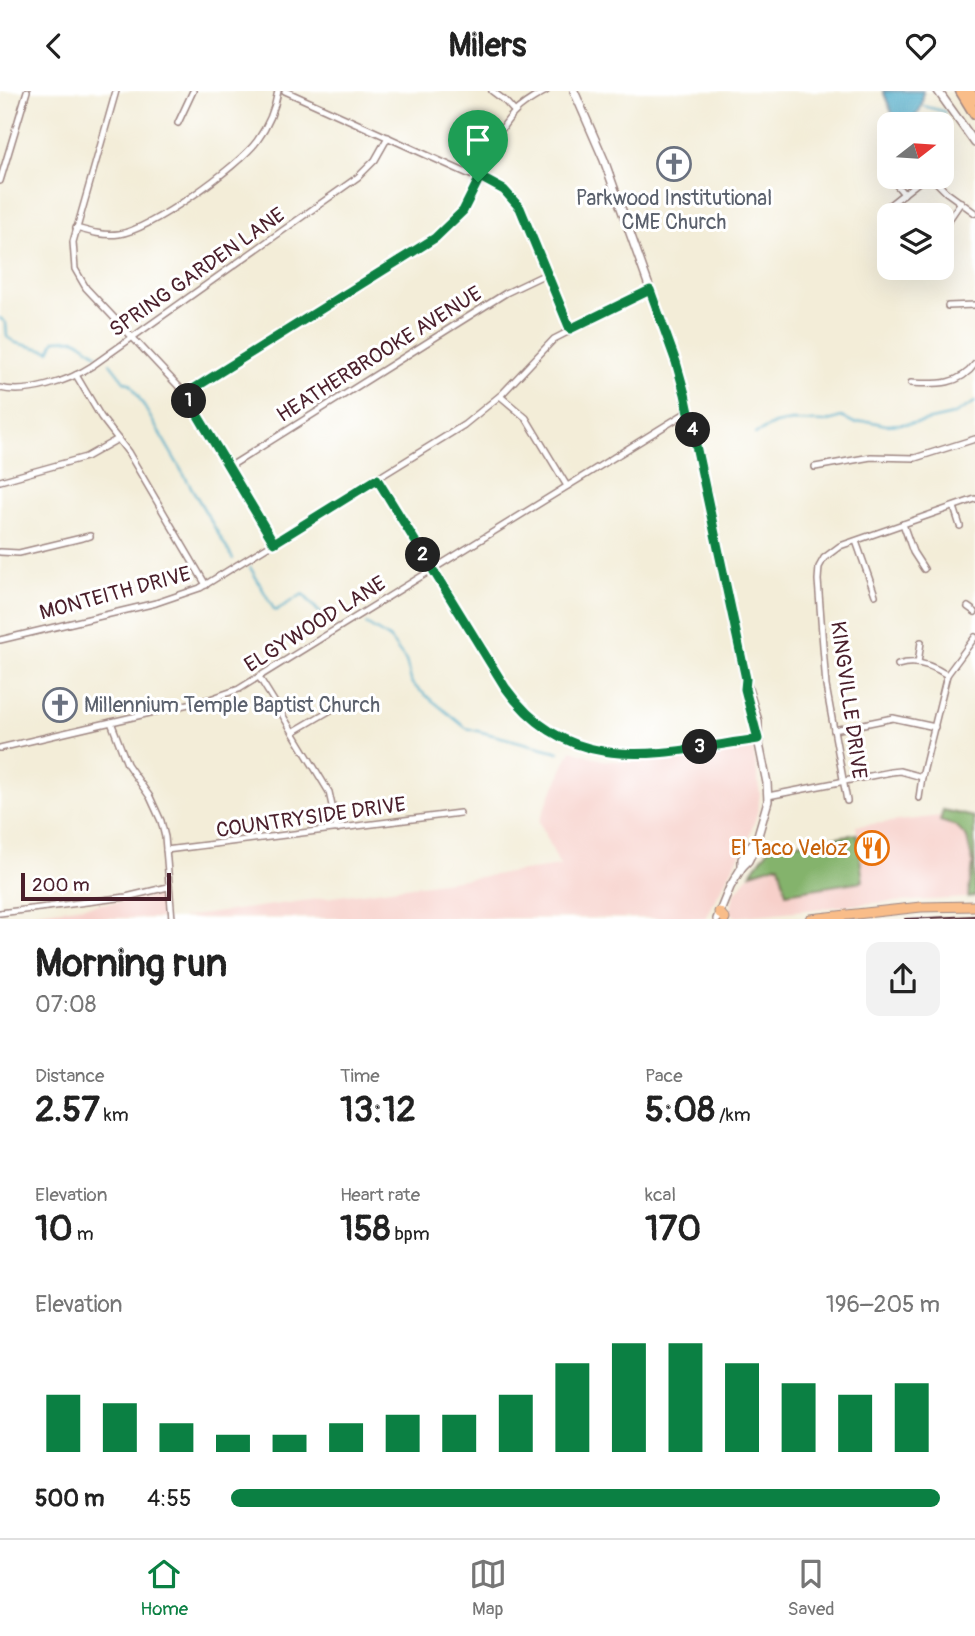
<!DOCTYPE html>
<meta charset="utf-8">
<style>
:root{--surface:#fff;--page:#f2f2f2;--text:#222;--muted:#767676;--line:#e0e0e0;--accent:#0b8043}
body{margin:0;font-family:Pangolin,sans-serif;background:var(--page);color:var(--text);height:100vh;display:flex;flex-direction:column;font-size:26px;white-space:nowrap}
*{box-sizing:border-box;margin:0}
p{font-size:23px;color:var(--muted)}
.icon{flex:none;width:38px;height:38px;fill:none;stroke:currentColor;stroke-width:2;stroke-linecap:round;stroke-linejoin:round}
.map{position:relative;height:828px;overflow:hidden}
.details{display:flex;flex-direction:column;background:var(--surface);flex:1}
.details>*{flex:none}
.needle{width:46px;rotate:73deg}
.buttons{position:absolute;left:877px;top:21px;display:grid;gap:14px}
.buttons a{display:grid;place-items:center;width:77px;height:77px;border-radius:14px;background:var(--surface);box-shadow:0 7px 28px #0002;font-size:35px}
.scale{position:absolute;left:21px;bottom:18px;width:150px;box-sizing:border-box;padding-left:7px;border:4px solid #4a1f2b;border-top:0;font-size:19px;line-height:24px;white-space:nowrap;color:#4a1f2b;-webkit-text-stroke:5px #fff;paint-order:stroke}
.pin{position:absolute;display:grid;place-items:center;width:60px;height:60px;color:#fff;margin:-72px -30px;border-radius:50% 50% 50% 0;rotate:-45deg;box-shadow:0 0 7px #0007}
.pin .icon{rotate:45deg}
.km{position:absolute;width:35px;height:35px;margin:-18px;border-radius:50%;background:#222;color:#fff;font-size:19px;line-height:35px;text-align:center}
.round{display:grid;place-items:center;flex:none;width:74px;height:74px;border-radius:14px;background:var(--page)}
.overview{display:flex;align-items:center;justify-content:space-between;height:119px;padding:0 35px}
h1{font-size:38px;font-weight:700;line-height:52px}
.stats{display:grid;grid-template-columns:repeat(3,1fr);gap:10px;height:119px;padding:7px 35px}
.stats div{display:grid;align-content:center}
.stats b{font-size:35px;font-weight:700}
.stats small{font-size:19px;font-weight:400}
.stats p{font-size:19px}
.chart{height:196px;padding:14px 35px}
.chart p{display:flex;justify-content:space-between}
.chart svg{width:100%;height:126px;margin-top:7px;stroke:var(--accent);stroke-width:6}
ul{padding:0 35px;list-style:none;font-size:23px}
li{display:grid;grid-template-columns:112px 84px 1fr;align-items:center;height:52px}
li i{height:18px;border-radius:9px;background:var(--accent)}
header{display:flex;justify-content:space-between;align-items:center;height:91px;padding:0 35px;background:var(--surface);font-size:32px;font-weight:700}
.tab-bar{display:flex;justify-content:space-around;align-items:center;height:98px;border-top:2px solid var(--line);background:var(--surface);font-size:19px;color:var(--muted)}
.tab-bar a{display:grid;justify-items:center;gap:4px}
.tab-bar .current{color:var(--accent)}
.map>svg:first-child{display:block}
.built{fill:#f7d0ca}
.forest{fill:#84b36c;stroke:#67694c;stroke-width:2}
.water{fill:#46a8c6;stroke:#486478;stroke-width:2}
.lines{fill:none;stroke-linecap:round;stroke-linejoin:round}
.stream{stroke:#46a8c6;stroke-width:2}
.minor-casing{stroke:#9e8682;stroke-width:8}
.tertiary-casing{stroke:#9e8682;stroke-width:10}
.primary-casing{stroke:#9e8682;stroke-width:11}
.motorway-casing{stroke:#9e8682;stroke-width:13}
.minor{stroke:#fff;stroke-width:5}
.tertiary{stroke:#fff;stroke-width:7}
.primary{stroke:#f9bd89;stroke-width:9}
.motorway{stroke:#f9bd89;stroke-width:10}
.tram{stroke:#4a1f2b;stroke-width:2}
.route-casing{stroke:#fff;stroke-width:14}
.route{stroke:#0b8043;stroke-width:9}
.labels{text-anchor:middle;stroke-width:6;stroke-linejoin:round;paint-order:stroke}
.worship-label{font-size:21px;fill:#5b616d;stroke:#fff}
.street-label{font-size:21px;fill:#4a1f2b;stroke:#fff}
.food-label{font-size:21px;fill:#c56008;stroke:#fff;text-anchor:end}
</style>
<header><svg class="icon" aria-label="back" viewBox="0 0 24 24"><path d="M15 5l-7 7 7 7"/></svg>Milers<svg class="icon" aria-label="heart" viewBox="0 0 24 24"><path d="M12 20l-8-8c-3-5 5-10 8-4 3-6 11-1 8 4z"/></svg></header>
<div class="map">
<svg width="975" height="828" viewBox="0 0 975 828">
<rect width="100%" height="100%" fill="#fff"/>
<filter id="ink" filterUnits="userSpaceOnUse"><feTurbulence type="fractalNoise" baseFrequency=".0143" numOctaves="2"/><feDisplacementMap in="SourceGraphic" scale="14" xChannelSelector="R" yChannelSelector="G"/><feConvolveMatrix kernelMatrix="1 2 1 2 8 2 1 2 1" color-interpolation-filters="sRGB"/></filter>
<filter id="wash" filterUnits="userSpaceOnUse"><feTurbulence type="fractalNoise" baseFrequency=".00686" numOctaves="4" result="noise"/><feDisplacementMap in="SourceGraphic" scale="28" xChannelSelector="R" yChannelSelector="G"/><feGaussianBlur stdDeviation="1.57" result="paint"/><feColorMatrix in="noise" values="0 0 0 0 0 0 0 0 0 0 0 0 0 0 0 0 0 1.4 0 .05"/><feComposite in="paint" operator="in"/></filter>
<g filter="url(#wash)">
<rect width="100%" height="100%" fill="#f3edd8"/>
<g class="built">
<path d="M753,656L760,703L757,723L748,749L705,827H178L560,775L539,730L571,659L603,669L634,671Z"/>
<path d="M941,725L940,730L956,735L967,747L973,773L968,807L872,812L737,826L730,822L734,803L751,782L779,773L786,801L862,790L856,735Z"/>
<path d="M162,805L165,827H0V826Z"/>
</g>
<g class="forest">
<path d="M943,719L974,726L975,805L968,807L973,773L967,747L956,735L940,730Z"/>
<path d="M857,743L863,790L786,802L779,773L751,782L770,756Z"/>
</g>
<path class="water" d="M883,0H923C923,16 919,30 900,30L892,22Z"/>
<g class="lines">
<g class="stream">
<path d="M924,15L945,21"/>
<path d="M0,227L6,232L7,246L16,252L50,260L55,249L76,248L97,263"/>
<path d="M110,272L124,290L131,293L233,468"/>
<path d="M755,343L775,333L792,330L826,331L841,326L855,332L868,330L886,334L917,332L953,324L975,311"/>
<path d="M250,476L275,520L303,503L318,520L335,532"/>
<path d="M366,533L389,547L406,570L412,593L466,637L559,661"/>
</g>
</g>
</g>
<g filter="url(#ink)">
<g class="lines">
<g class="minor-casing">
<g id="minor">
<path d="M116,0L73,151L75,178L86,197L182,299L274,452"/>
<path d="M285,0L504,99L516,110L523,122L570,238"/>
<path d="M492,0L504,9L515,21"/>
<path d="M178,32L193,0"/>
<path d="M942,76L946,74"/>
<path d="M931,86L946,101L975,122"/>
<path d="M0,90L27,0"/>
<path d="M893,90L904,103"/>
<path d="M882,120L925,86"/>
<path d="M76,137C90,141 104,145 119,143C150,139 238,76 257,50C268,35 275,18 278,0"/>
<path d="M942,139L961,111"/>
<path d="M903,179L905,177"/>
<path d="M948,215L975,214"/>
<path d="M76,284L101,326L128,361L206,494"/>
<path d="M911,292C936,293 959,295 975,273"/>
<path d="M0,297C27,304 69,290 92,275L358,86L375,69L388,46"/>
<path d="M185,303L445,139C482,106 482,56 514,22C523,12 535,6 546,0"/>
<path d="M500,305L526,327L567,395"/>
<path d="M229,376L506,202L548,182"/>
<path d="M815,376L871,366L915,367L975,348"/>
<path d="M377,388L505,596C571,690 663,660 758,648"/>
<path d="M0,390L86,366L118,348"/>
<path d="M954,416L960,435"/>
<path d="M903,433L913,461L924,478"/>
<path d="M856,450L875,504"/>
<path d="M0,461L19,462L90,445"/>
<path d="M968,516L975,521"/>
<path d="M0,549L156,512L200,497L464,334L502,303L554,248L650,199"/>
<path d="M918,572L921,551"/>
<path d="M898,574C916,568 932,574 947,584"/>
<path d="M259,586L282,623"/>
<path d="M283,625L329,701L337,738"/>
<path d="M111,631L127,673L150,706L161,730L165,746L172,828"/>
<path d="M834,639L893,627L935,636"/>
<path d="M293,641L346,610"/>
<path d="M0,657L210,608L239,598L689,320"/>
<path d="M768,705L891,681L900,680L922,686"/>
<path d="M919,707L922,686L947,584L975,546"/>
<path d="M847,710L826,595L818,489L819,476L824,467L840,455L975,408"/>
<path d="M166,759L460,722"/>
<path d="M0,822L126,806L168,796"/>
</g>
</g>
<g class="tertiary-casing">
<g id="tertiary">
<path d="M574,0L604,69L676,271L691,329L745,588L758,630V648L745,598V588"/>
<path d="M938,0L975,52"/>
<path d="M755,749L742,768V776L748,770L754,758L768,710L767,692L758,648"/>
<path d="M717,828L730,796L742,776"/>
</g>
</g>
<g class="primary-casing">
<g id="primary">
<path d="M719,821L725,828"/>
<path d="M810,828L921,816L975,815"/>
</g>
</g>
<g class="motorway-casing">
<g id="motorway">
<path d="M961,0L975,23"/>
<path d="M968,0L975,8"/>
</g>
</g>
<use href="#minor" class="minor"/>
<use href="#tertiary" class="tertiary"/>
<use href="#primary" class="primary"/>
<use href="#motorway" class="motorway"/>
<path class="tram" d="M905,828L975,825"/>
</g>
</g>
<g class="lines" filter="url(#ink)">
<g class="route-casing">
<path id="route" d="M480,86L504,99L520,117L570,238L650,199L676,271L685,303L746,588L745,598L758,648C662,661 572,690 505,596L377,388L274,452L185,303L435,147L463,120Z"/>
</g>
<use href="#route" class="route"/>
</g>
<defs>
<g id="church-ring" transform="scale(1.75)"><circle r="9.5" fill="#fff" stroke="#6b7280" stroke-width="1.5"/><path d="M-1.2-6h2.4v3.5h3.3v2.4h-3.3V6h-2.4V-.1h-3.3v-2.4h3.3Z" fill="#6b7280"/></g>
<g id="restaurant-ring" transform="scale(1.75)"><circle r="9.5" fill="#fff" stroke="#e8710a" stroke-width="1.5"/><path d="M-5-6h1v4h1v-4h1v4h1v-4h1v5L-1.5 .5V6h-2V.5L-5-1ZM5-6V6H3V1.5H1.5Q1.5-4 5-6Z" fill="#e8710a"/></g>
</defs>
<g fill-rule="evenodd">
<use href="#church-ring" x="674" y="73"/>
<use href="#church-ring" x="60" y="614"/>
<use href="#restaurant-ring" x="872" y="757"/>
</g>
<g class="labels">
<g class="worship-label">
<text x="674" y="114">Parkwood Institutional<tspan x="674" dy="24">CME Church</tspan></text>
<text x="84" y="621" text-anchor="start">Millennium Temple Baptist Church</text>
</g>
<g class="street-label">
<text transform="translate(197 181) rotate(-35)" y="7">SPRING GARDEN LANE</text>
<text transform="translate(379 263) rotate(-32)" y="7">HEATHERBROOKE AVENUE</text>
<text transform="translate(115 502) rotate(-15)" y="7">MONTEITH DRIVE</text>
<text transform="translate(315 533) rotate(-32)" y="7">ELGYWOOD LANE</text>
<text transform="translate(849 609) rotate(82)" y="7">KINGVILLE DRIVE</text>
<text transform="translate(311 726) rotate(-8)" y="7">COUNTRYSIDE DRIVE</text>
</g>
<g class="food-label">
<text x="848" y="764">El Taco Veloz</text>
</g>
</g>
</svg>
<div class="buttons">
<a><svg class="needle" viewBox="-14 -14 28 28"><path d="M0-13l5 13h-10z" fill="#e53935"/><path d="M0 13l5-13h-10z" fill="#767676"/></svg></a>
<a><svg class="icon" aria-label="layers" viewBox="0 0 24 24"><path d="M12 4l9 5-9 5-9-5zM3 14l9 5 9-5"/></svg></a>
</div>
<div class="scale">200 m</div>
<div class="pin" style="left:478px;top:91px;background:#1e9e55"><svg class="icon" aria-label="arrive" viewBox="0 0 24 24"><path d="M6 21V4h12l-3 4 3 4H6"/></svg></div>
<b class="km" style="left:189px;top:310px">1</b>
<b class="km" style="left:423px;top:464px">2</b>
<b class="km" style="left:700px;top:656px">3</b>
<b class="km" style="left:693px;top:339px">4</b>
</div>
<section class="details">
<div class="overview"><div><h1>Morning run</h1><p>07:08</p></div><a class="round"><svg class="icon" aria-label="share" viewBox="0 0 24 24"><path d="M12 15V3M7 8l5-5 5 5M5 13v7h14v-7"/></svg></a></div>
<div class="stats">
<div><p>Distance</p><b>2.57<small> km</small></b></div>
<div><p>Time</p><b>13:12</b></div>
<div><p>Pace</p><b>5:08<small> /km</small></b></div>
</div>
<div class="stats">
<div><p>Elevation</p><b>10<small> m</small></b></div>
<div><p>Heart rate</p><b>158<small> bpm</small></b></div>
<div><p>kcal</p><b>170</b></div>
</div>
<div class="chart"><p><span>Elevation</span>196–205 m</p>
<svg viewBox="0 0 160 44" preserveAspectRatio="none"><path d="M5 44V24M15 44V27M25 44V34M35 44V38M45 44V38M55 44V34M65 44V31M75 44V31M85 44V24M95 44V13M105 44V6M115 44V6M125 44V13M135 44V20M145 44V24M155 44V20"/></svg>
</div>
<ul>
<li><b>500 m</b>4:55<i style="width:100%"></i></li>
</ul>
</section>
<nav class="tab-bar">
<a class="current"><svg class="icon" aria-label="home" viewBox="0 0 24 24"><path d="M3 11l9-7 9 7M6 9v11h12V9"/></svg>Home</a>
<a><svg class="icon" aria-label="map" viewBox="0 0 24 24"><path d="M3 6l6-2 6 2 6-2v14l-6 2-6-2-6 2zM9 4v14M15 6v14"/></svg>Map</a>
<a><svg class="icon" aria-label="saved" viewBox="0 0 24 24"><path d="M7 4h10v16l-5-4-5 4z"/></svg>Saved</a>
</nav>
